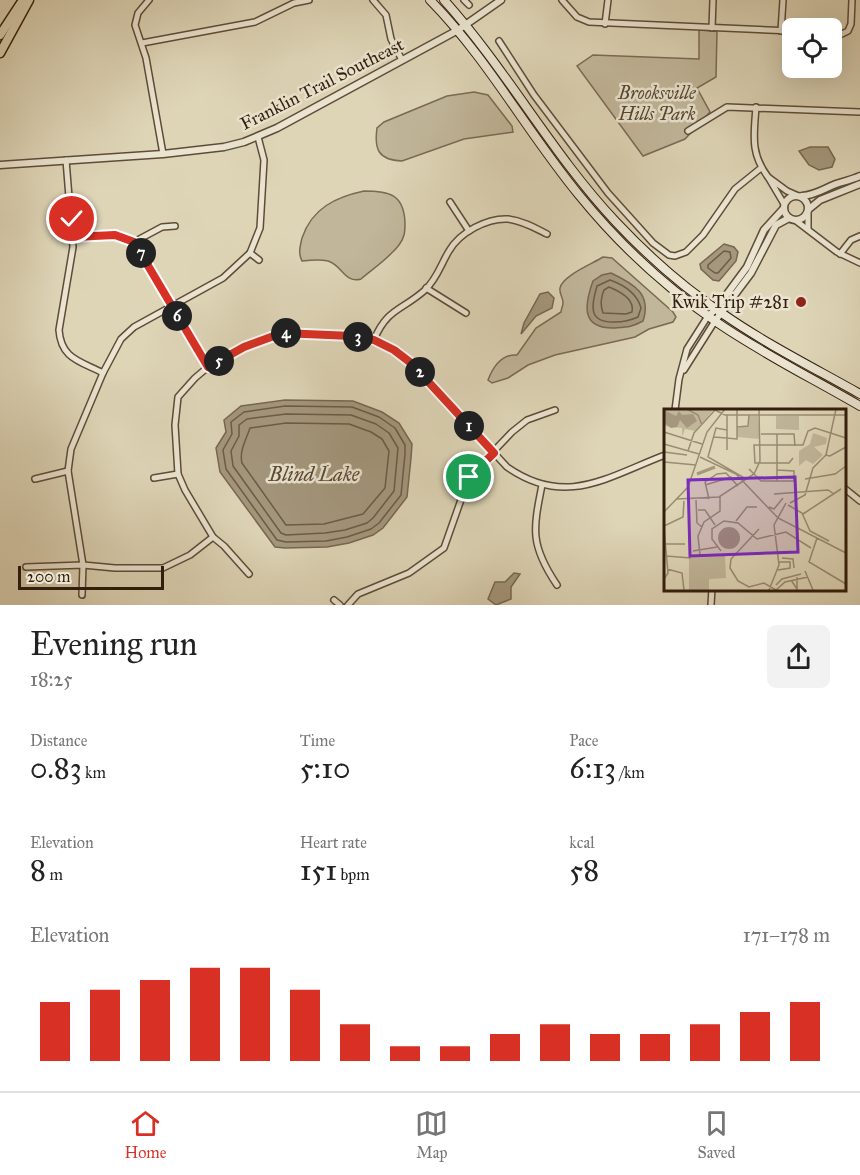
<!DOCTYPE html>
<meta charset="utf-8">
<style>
:root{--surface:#fff;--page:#f2f2f2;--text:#222;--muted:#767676;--line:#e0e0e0;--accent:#d93025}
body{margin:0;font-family:"IM FELL Great Primer",serif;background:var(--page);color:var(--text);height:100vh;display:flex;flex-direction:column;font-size:22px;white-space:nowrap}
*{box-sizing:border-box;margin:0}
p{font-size:20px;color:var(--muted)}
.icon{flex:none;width:33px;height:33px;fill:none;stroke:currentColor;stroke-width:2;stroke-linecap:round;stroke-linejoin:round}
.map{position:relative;height:605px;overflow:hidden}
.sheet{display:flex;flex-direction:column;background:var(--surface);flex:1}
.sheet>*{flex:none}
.buttons{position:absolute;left:782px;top:18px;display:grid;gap:12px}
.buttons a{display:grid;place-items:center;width:60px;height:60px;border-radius:9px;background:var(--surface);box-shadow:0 6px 24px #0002;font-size:30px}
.scale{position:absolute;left:18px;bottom:15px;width:146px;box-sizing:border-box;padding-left:6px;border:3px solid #331f0d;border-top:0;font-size:16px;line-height:21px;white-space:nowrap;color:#331f0d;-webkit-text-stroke:4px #eae4d0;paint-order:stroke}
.pin{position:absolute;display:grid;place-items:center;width:51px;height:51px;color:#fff;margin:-26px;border:3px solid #fff;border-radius:50%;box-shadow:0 2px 6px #0007}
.km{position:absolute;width:30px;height:30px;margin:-15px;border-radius:50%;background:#222;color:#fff;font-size:16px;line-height:30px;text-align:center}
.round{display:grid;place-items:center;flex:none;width:63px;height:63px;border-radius:9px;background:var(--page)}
.summary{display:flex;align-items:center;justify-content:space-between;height:102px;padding:0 30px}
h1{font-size:33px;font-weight:600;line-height:45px}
.stats{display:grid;grid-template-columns:repeat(3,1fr);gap:9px;height:102px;padding:6px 30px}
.stats div{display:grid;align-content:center}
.stats b{font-size:30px;font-weight:600}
.stats small{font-size:16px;font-weight:400}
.stats p{font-size:16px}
.chart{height:168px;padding:12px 30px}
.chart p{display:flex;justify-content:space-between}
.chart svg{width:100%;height:108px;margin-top:6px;stroke:var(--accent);stroke-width:6}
.tabs{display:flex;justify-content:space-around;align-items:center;height:84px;border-top:2px solid var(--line);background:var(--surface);font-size:16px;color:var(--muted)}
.tabs a{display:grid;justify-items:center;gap:3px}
.tabs .on{color:var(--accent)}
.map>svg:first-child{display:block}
.green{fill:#c1b69a;stroke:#7a6a54;stroke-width:1.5}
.water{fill:#a4977d;stroke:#776750;stroke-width:1.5}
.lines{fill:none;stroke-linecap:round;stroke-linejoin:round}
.shore{stroke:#6c5b45;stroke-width:1.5}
.minor-casing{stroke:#5e4c38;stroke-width:8}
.tertiary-casing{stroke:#5e4c38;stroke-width:9}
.secondary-casing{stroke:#331f0d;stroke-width:10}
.primary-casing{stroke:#331f0d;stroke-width:11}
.minor{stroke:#eae4d0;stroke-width:5}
.tertiary{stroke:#eae4d0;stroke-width:6}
.secondary{stroke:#eae4d0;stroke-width:8}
.primary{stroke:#ded5b7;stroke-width:8}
.route-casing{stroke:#fff;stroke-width:12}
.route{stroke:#d93025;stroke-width:8}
.poi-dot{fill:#8f2418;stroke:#eae4d0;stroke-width:2}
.labels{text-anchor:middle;stroke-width:5;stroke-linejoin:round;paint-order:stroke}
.street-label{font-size:18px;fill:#331f0d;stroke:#eae4d0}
.park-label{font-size:18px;font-style:italic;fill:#564530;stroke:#eae4d0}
.poi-label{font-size:18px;fill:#331f0d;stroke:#eae4d0;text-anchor:end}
.water-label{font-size:20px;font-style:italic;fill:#5b4934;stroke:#eae4d0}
.inset-river{fill:none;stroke:#a4977d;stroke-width:3}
.inset-road{fill:none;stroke:#9a8c73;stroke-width:1.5}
.view{fill:#7b2cbf;fill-opacity:0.15;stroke:#7b2cbf;stroke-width:3}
.inset-edge{fill:none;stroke:#331f0d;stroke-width:3}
</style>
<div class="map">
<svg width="860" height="605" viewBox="0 0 860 605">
<rect width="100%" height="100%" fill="#ded5b7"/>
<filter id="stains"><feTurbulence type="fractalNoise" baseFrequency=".00333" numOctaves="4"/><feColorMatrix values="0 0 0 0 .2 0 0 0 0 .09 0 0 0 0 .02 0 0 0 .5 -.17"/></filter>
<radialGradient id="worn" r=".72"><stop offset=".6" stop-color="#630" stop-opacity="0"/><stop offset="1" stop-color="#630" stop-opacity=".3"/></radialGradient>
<g class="green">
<path d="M699,30L717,31L716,77L697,88L710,112L685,139L643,156L577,66L593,55L699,59Z"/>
<path d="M474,92L488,95L512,126L513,132L464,139L402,161C378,160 374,149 377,128L384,122L447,96Z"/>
<path d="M364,191C389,191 404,194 405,223C405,231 405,237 399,245C389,258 374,268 361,279C345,284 342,265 328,261C320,259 311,260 302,261C298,253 300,247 302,238C312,208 336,197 364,191Z"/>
<path d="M603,257L612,258L673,312L676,317L673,322L649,329L635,337L555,355L528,365L508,378L492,383L488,380C493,367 502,354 517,355L536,328L561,312C561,309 563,306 563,303C563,297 559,294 560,288C562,276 592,264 603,257Z"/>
</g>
<g class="water">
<path d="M810,147H828L835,159L832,167L819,170L809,165L799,151Z"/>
<path d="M724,244L734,247L738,252L736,261L719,281L713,280L701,269L700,264Z"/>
<path d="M611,273C634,284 652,294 643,321C632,327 628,327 615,328C581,329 584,306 593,281L602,275Z"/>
<path d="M548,292L554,298L552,308L536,316L521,334L524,323L540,294Z"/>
<path d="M285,400L353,401L382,412L399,423L412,444L411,458L407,497L383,528L373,535L349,543L327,547L285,548L275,547L220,472L216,448L226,432L224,420L241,406Z"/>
<path d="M514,573L520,574L511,587V599L496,605L488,599L495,582H505Z"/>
</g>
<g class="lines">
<g class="shore">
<path d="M724,251L730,252L731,258L718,273H715L708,268V265Z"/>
<path d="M610,280C624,285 637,293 641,308L638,317C629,321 624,322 615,322C588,323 591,306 597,286Z"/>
<path d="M609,287C619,291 635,299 632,312L626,314L603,313C600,305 601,297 604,290Z"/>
<path d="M285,406L352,407L379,417L395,428L405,445V454L401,495L379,523L371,529L347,537L326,541L286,542L277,540L226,469L223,450L232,434L231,422L244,412Z"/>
<path d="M286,414L351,415L376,424L389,433L398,448L394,491L373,518L367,523L345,530L325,533L286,535L281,533L233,466L231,451L239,436V425L247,419Z"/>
<path d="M286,423L349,424L371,432L382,439L389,451L385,488L363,514L324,524L286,525L242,463C239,451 246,440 250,428Z"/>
</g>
<g class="minor-casing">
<g id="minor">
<path d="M149,0L138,13L135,25L146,58L163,154"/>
<path d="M373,0L386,15L391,39L402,60"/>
<path d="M464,0L469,5"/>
<path d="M562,0L577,17L589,22L792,31"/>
<path d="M605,24L608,0"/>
<path d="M712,28L713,0"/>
<path d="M781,31L783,0"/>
<path d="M831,33L842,34L848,31L851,24L852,0"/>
<path d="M499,41L534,95L608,193L653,243L669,255L675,256L686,252L703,235L735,189L761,168"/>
<path d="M142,43L255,22L294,3L309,0"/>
<path d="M756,107C754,135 750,153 768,177"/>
<path d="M688,131L727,107L860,112"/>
<path d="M66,160L73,247L59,330C61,359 80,361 103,373"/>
<path d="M450,202L469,231"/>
<path d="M784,204L768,177L787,191L796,195"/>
<path d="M795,220L837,252L860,263"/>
<path d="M808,229V212"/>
<path d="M73,237L115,235L134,242L208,367"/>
<path d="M134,242L162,227L175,226"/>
<path d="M250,253L259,260"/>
<path d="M840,254L851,240L860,236"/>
<path d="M426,288L466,313"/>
<path d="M374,340C387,308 403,310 425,290C437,279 441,264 449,251C460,232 487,218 508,219C523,221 535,228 547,234"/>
<path d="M684,370L715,321"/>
<path d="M675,410L679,379L687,349L708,316"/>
<path d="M154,478L178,474"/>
<path d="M35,479L68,471"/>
<path d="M542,485C533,530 530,545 557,585"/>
<path d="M844,488L860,501"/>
<path d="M26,567L83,565L115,568H163L190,555L213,537"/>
<path d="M249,574L224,546L213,537L185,490L178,474L175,425L178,397L195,378L208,367L244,347L282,333L352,336L384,345L411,363L507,467C566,508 607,477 665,455"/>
<path d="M82,595L83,565L68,471L71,449L103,373L121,339L134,327L223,278L250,253L260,228L264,160L258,137"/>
<path d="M334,600L340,605"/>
<path d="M348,605L358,594L409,573L444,548L469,477L512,432L527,420L555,410"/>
<path d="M711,605L712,588"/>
</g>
</g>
<g class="tertiary-casing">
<g id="tertiary">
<path d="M0,165L163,154L224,147L244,142L277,128L458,30L501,0"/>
<circle cx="796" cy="208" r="12"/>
<path d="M802,196C816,195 823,189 836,184C844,181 852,180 860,176"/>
<path d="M809,209L820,200L860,184"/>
<path d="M708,316L716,309L747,267L764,230L784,208"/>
<path d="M715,321L751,273L776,225L789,218"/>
</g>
</g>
<g class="secondary-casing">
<g id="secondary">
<path d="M430,0C488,59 527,132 579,195C618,243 664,286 715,321C761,353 812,378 860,406"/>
<path d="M444,0C507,70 552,154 616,222C648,256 684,288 723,314C766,344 814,368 860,394"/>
</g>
</g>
<g class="primary-casing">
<g id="primary">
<path d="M0,35L23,0"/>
<path d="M0,53L29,0"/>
</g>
</g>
<use href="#minor" class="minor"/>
<use href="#tertiary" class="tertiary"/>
<use href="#secondary" class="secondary"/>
<use href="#primary" class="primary"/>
</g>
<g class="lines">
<g class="route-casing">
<path id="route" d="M72,219L73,237L115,235L134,242L208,367L244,347L282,333L352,336L374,340L394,350L411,363L494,453L469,477"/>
</g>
<use href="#route" class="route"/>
</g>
<circle class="poi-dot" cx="801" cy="302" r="6"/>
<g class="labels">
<g class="street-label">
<text transform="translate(322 84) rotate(-27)" y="6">Franklin Trail Southeast</text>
</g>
<g class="park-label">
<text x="657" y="99">Brooksville<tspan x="657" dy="21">Hills Park</tspan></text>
</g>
<g class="poi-label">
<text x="789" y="308">Kwik Trip #281</text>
</g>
<g class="water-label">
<text x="314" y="481">Blind Lake</text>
</g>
</g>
<g transform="translate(664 409)">
<rect width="182" height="182" fill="#ded5b7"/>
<path d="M0,0H50L31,22L21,20L18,28V19L0,17ZM85,7H94L96,30L73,28V19L85,17ZM112,7H135V21L112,20ZM149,24L163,29L162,35L150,38L159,46L149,55L142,51L135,57V42L146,35ZM25,147H61L62,169L45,170V181H25Z" fill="#c1b69a"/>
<path d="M0,1L12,7L15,2L18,6L29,5L33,12L23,19L16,11L13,18L7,19L0,14ZM54 129a11 11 0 1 1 22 0a11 11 0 1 1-22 0Z" fill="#a4977d"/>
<path class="inset-river" d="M33,65L51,58"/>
<path class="inset-road" d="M23,0L34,6L38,16M51,1L61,6H182M73,18L84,17L85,6M63,21L52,19L44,48L82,70M0,23L38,35M97,25H130L131,37M50,28L73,30V0M0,35L35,45M63,41V6M24,42L30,24L51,1M0,43L23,46M161,46L166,47L182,38M36,48L72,65L114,109L182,144M129,49L125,54H91L90,36H139L144,22L151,19L182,29M0,53L32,56M85,60L97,72H130V62L113,61M141,70L171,65L182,57M113,72V25M41,76L68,68M110,85L164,81L170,85M13,90L55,88L90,65L96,52L95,0M45,90L41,73L53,65L62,64L74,77M32,91L33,114L38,118M126,94L141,86L149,59L162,46L172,0M124,96L138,104L146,122L165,132M105,98L110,100L119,89M34,101H41L51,116M0,103L24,78L43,23L61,0M139,105L177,80M72,112L83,98H93M0,117L19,108L20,92M0,119L4,164L0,170M95,120L67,150L66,159L74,172L85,178L100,174L112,181L121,173L144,168M153,129L145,153L182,175M1,135H21M29,142L53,138M57,142L48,130V120L60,112L74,114L93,130L122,123L147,139M36,146L34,127L40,113L56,102V88M2,147L27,149M118,149L129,150L130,159M3,160L18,164L20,181M114,161L126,159V153H115M141,162L149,181M127,171L133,180V168M112,176L118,170L137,165M105,181L115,156L110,116L122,94"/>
<path class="view" d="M131,68L134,143L26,147L24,71Z"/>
<rect width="182" height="182" class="inset-edge"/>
</g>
<rect width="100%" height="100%" filter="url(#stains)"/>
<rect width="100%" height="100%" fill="url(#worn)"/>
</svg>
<div class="buttons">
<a><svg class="icon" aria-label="locate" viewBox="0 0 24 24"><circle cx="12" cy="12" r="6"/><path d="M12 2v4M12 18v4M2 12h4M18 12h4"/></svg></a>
</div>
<div class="scale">200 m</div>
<div class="pin" style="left:469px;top:477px;background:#1e9e55"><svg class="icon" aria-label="arrive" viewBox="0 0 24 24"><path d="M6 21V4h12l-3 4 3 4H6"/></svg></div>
<div class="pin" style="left:72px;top:219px;background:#d93025"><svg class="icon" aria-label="check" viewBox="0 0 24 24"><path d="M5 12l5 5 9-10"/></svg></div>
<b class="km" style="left:469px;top:426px">1</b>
<b class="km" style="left:420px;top:372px">2</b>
<b class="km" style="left:358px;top:337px">3</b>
<b class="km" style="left:286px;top:333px">4</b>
<b class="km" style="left:219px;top:361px">5</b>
<b class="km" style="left:177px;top:316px">6</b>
<b class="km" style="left:141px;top:253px">7</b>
</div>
<section class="sheet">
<div class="summary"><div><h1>Evening run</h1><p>18:25</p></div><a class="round"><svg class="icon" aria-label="share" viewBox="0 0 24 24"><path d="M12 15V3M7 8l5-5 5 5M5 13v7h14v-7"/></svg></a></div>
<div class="stats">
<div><p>Distance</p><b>0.83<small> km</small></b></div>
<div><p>Time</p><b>5:10</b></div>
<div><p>Pace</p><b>6:13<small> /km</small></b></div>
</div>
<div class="stats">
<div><p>Elevation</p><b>8<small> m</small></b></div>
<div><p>Heart rate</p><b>151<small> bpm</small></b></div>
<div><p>kcal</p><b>58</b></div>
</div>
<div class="chart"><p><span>Elevation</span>171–178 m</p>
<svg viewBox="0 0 160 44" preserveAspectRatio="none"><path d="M5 44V20M15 44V15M25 44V11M35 44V6M45 44V6M55 44V15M65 44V29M75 44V38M85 44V38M95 44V33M105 44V29M115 44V33M125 44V33M135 44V29M145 44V24M155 44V20"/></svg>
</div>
</section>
<nav class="tabs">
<a class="on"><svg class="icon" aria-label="home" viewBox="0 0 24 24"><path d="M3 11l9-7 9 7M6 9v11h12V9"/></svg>Home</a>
<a><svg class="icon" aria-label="map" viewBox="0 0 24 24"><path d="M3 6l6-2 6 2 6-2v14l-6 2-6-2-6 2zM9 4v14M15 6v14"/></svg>Map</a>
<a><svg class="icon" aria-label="saved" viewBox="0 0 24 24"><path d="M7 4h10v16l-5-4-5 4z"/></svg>Saved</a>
</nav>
